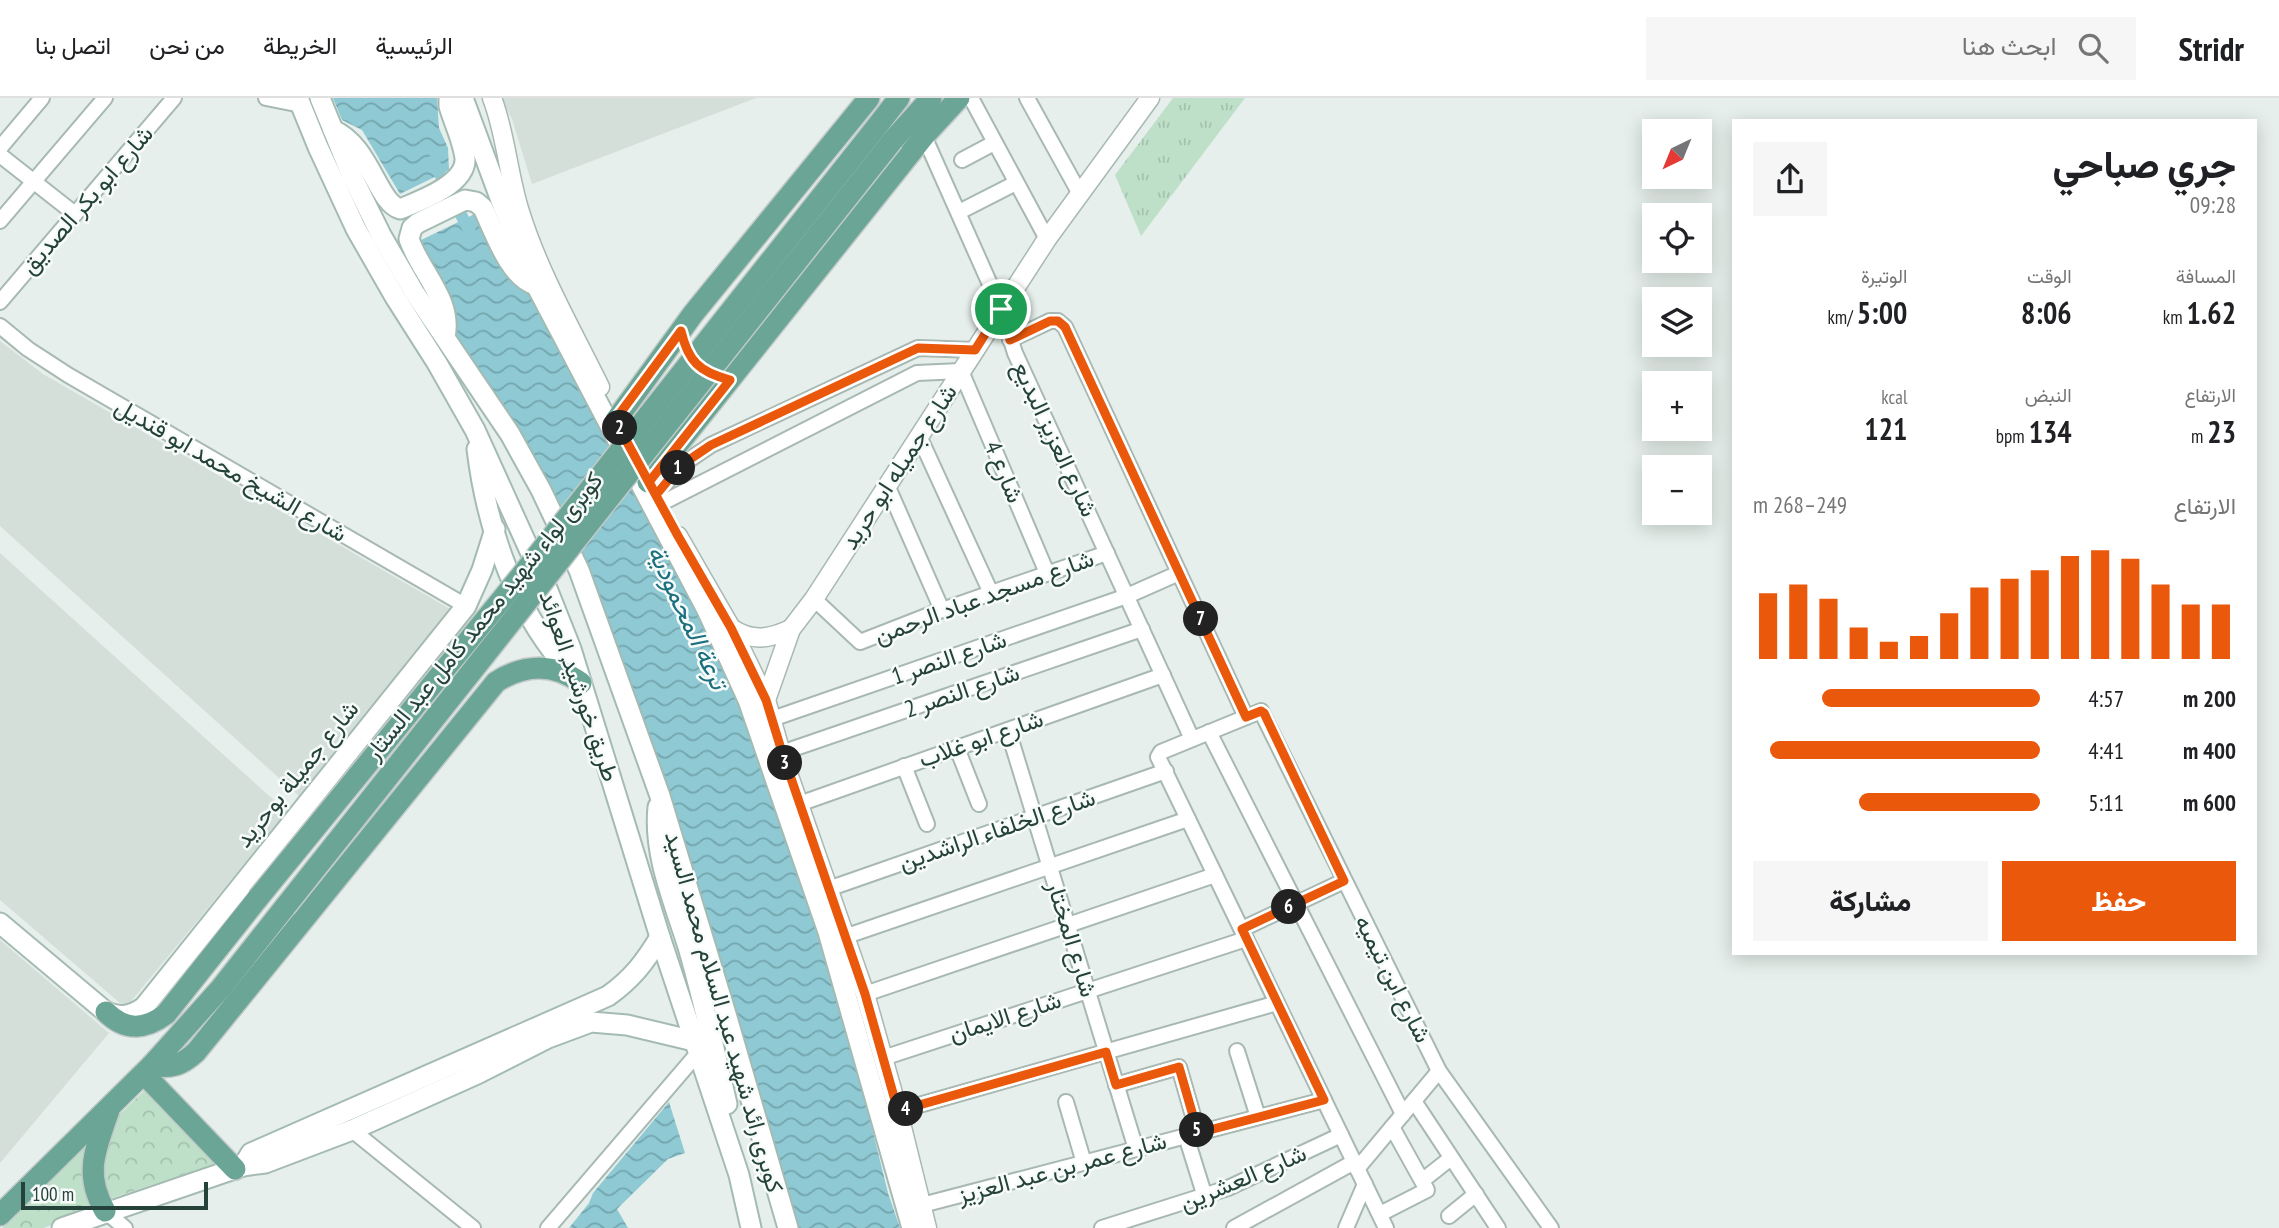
<!DOCTYPE html>
<html lang="ar">
<meta charset="utf-8">
<style>
:root{--surface:#fff;--page:#f6f6f6;--text:#202124;--muted:#757577;--line:#e0e0e0;--accent:#ea580c}
body{margin:0;font-family:"PT Sans Narrow",Vazirmatn,sans-serif;background:var(--page);color:var(--text);direction:rtl;height:100vh;display:flex;flex-direction:column;font-size:26px;white-space:nowrap}
*{box-sizing:border-box;margin:0}
p{font-size:23px;color:var(--muted)}
.icon{flex:none;width:38px;height:38px;fill:none;stroke:currentColor;stroke-width:2;stroke-linecap:round;stroke-linejoin:round}
.map{position:relative;flex:1;overflow:hidden;direction:ltr}
.panel{position:absolute;left:1732px;top:21px;width:525px;height:836px;display:flex;flex-direction:column;background:var(--surface);border-radius:0px;box-shadow:0 4px 18px #0003;direction:rtl}
.panel>*{flex:none}
.needle{width:46px;rotate:223deg}
.fabs{position:absolute;left:1642px;top:21px;display:grid;gap:14px}
.fabs a{display:grid;place-items:center;width:70px;height:70px;border-radius:0px;background:var(--surface);box-shadow:0 4px 18px #0003;font-size:35px}
.scale{position:absolute;left:21px;bottom:18px;width:187px;box-sizing:border-box;padding-left:7px;border:4px solid #24423a;border-top:0;font-size:19px;line-height:24px;white-space:nowrap;color:#24423a;-webkit-text-stroke:5px #f7fbf9;paint-order:stroke}
.pin{position:absolute;display:grid;place-items:center;width:60px;height:60px;color:#fff;margin:-30px;border:4px solid #fff;border-radius:50%;box-shadow:0 2px 7px #0007}
.km{position:absolute;width:35px;height:35px;margin:-18px;border-radius:50%;background:#222;color:#fff;font-size:19px;line-height:35px;text-align:center}
.round{display:grid;place-items:center;flex:none;width:74px;height:74px;border-radius:0px;background:var(--page)}
.head{display:flex;align-items:center;justify-content:space-between;height:119px;padding:0 21px}
h1{font-size:38px;font-weight:800;line-height:52px}
.stats{display:grid;grid-template-columns:repeat(3,1fr);gap:10px;height:119px;padding:7px 21px}
.stats div{display:grid;align-content:center}
.stats b{font-size:30px;font-weight:800}
.stats small{font-size:19px;font-weight:400}
.stats p{font-size:19px}
.chart{height:196px;padding:14px 21px}
.chart p{display:flex;justify-content:space-between}
.chart svg{width:100%;height:126px;margin-top:7px;stroke:var(--accent);stroke-width:6}
.primary-button{display:flex;gap:14px;margin-top:auto;padding:14px 21px}
.primary-button a{flex:1;height:80px;border-radius:0px;background:var(--accent);color:#fff;font-size:28px;font-weight:800;line-height:80px;text-align:center}
.primary-button a+a{background:var(--page);color:var(--text)}
ul{padding:0 21px;list-style:none;font-size:23px}
li{display:grid;grid-template-columns:112px 84px 1fr;align-items:center;height:52px}
li i{height:18px;border-radius:9px;background:var(--accent)}
header{display:flex;align-items:center;gap:42px;box-sizing:border-box;height:98px;padding:0 35px;background:var(--surface);border-bottom:2px solid var(--line)}
header strong{font-size:33px}
nav{display:flex;gap:38px;margin-inline-start:auto;font-size:24px}
.search{width:490px;height:63px;background:var(--page);display:flex;align-items:center;gap:18px;box-sizing:border-box;padding:0 24px;border-radius:0px;color:var(--muted);font-size:26px}
.map>svg:first-child{display:block}
.built{fill:#d4dfda}
.grass{fill:url(#grass-tufts)}
.park{fill:url(#park-crowns)}
.water{fill:url(#water-waves)}
.lines{fill:none;stroke-linecap:round;stroke-linejoin:round}
.canal{stroke:#8ec9d4;stroke-width:12}
.minor-casing{stroke:#a8b8b2;stroke-width:18}
.tertiary-casing{stroke:#a8b8b2;stroke-width:21}
.secondary-casing{stroke:#a4bbb3;stroke-width:23}
.primary-casing{stroke:#c2cac8;stroke-width:24}
.minor{stroke:#fff;stroke-width:14}
.tertiary{stroke:#fff;stroke-width:18}
.secondary{stroke:#fff;stroke-width:19}
.primary{stroke:#6aa596;stroke-width:21}
.primary-bridge-casing{stroke:#c2cac8;stroke-width:24;stroke-linecap:butt}
.primary-bridge{stroke:#6aa596;stroke-width:21}
.route-casing{stroke:#fff;stroke-width:14}
.route{stroke:#ea580c;stroke-width:9}
.labels{text-anchor:middle;stroke-width:5;stroke-linejoin:round;paint-order:stroke}
.street-label{font-size:24px;fill:#24423a;stroke:#f7fbf9}
.water-label{font-size:26px;font-style:italic;fill:#1c6f80;stroke:#f7fbf9}
</style>
<header>
<strong>Stridr</strong>
<div class="search"><svg class="icon" aria-label="search" viewBox="0 0 24 24"><circle cx="10" cy="10" r="6"/><path d="M15 15l6 6"/></svg>ابحث هنا</div>
<nav><a>الرئيسية</a><a>الخريطة</a><a>من نحن</a><a>اتصل بنا</a></nav>
</header>
<div class="map">
<svg width="2279" height="1130" viewBox="0 0 2279 1130">
<defs>
<pattern id="grass-tufts" width="24" height="20" patternUnits="userSpaceOnUse" patternTransform="scale(1.75)"><rect width="24" height="20" fill="#bfe0c8"/><path d="M3 7l-1-3M5 7V3M7 7l1-3M15 17l-1-3M17 17v-4M19 17l1-3" fill="none" stroke="#a4c1ad"/></pattern>
<pattern id="park-crowns" width="20" height="18" patternUnits="userSpaceOnUse" patternTransform="scale(1.75)"><rect width="20" height="18" fill="#bfe0c8"/><path d="M2 6a3 3 0 1 1 6 0M12 15a3 3 0 1 1 6 0" fill="none" stroke="#a4c1ad"/></pattern>
<pattern id="water-waves" width="16" height="10" patternUnits="userSpaceOnUse" patternTransform="scale(1.75)"><rect width="16" height="10" fill="#8ec9d4"/><path d="M0 5q4-4 8 0t8 0" fill="none" stroke="#74a5ad"/></pattern>
</defs>
<rect width="100%" height="100%" fill="#e6efeb"/>
<g class="built">
<path d="M501,0H756L532,86L512,21Z"/>
<path d="M0,243L43,276L452,512L299,698L0,428Z"/>
<path d="M0,455L287,714L128,907L120,905L0,802Z"/>
<path d="M0,842L109,935L0,1065Z"/>
</g>
<path class="grass" d="M1173,0H1245L1141,138L1115,77Z"/>
<g class="park">
<path d="M148,989L218,1065L112,1100L100,1080L101,1063L115,1021Z"/>
<path d="M89,1044C81,1069 78,1088 97,1110L44,1130H2Z"/>
</g>
<g class="water">
<path d="M333,0H437L439,30L448,50L449,72L400,96L362,32L342,22Z"/>
<path d="M477,115L510,182L520,191L533,195L715,543L748,627L811,811L849,937L888,1095L900,1130H796L584,467L453,239L419,143Z"/>
<path d="M669,1004L685,1055L668,1061L617,1111L628,1130H569L589,1105L593,1095Z"/>
</g>
<g class="lines">
<path class="canal" d="M433,63L470,134"/>
<g class="minor-casing">
<g id="minor">
<path d="M266,0L301,7"/>
<path d="M971,0L1047,141"/>
<path d="M1027,0L1080,96"/>
<path d="M924,38L1001,211L1015,255L1192,641"/>
<path d="M0,50L42,0"/>
<path d="M0,57L75,116"/>
<path d="M962,62L994,45"/>
<path d="M959,114L1016,85"/>
<path d="M0,123L105,0"/>
<path d="M0,204L174,0"/>
<path d="M0,228L28,251L68,277L466,508"/>
<path d="M1010,242L1050,223H1058L1065,229L1246,619"/>
<path d="M919,338L991,495"/>
<path d="M887,387L942,512"/>
<path d="M656,397L680,368L711,347L918,250L975,252"/>
<path d="M660,406L917,275L961,273L1047,475"/>
<path d="M814,501L860,544L942,512L1107,455"/>
<path d="M772,621L1127,498L1179,475"/>
<path d="M1008,632L1136,1051"/>
<path d="M1209,634L1403,1016"/>
<path d="M957,650L979,706"/>
<path d="M781,655L1142,531"/>
<path d="M904,668L927,726"/>
<path d="M799,706L1163,577"/>
<path d="M828,791L1166,673"/>
<path d="M1242,831L1344,783"/>
<path d="M844,839L1188,721"/>
<path d="M865,896L1215,777"/>
<path d="M1237,953L1258,1019"/>
<path d="M883,960L1246,841"/>
<path d="M1116,987L1179,969L1198,1035"/>
<path d="M1414,1003L1498,1130"/>
<path d="M1066,1004L1084,1065"/>
<path d="M898,1013L1277,905"/>
<path d="M352,1032L473,1130"/>
<path d="M1186,1038L1205,1099"/>
<path d="M1357,1071L1439,973"/>
<path d="M1423,1082L1451,1060"/>
<path d="M922,1107L1324,1002"/>
<path d="M105,1113L125,1130"/>
<path d="M1380,1116L1427,1092L1392,1029"/>
<path d="M1449,1118L1476,1096"/>
<path d="M548,1130L698,955"/>
<path d="M1102,1130L1228,1090L1341,1037"/>
<path d="M1234,1130L1354,1064"/>
<path d="M1346,1130L1365,1086"/>
<path d="M1386,1130L1158,659L1161,654L1261,613L1439,973L1551,1130"/>
</g>
</g>
<g class="tertiary-casing">
<g id="tertiary">
<path d="M492,0C506,36 508,77 520,114C539,175 572,232 600,289"/>
<path d="M678,438L731,530L766,602L781,655L865,896L898,1013L927,1130"/>
<path d="M731,530C752,544 769,541 791,531"/>
<path d="M766,602L791,531L814,501L1047,141L1150,0"/>
</g>
</g>
<g class="secondary-casing">
<g id="secondary">
<path d="M298,0L318,49L356,131L395,199L437,265L475,332L548,493L571,551L660,839L739,1077L751,1130"/>
<path d="M320,0L351,76L381,137L414,194L510,336L541,392L579,472L660,698L726,916L788,1130"/>
<path d="M463,0L503,108L536,187L707,512L748,602L828,834L912,1130"/>
<path d="M333,32C370,48 377,104 400,111C420,103 467,86 465,60C463,43 454,25 449,8V0"/>
<path d="M445,239C453,202 420,174 409,141L412,130L418,125L465,102L476,104L483,110C494,133 510,181 536,187"/>
<path d="M477,351C487,433 518,523 578,582"/>
<path d="M658,709C653,757 674,804 688,849C703,901 715,954 727,1006"/>
<path d="M0,825L106,914C121,920 131,918 144,909L466,508L482,472L495,431"/>
<path d="M243,1068L251,1055L258,1052L608,898C632,881 645,864 660,839"/>
<path d="M62,1130L243,1068L265,1065L352,1032L477,976L548,940L591,924L627,927L694,943"/>
</g>
</g>
<g class="primary-casing">
<g id="primary">
<path d="M878,27L899,0"/>
<path d="M893,42L931,0"/>
<path d="M616,322L693,216L869,0"/>
<path d="M648,384L924,38L959,0"/>
<path d="M106,914C125,933 145,932 166,916L258,800"/>
<path d="M152,967C171,971 182,967 196,954L496,584C524,566 554,565 581,585"/>
<path d="M144,976L235,1071"/>
<path d="M105,1113C83,1075 96,1051 109,1012"/>
<path d="M0,1117L152,967L221,890L285,809"/>
</g>
</g>
<use href="#minor" class="minor"/>
<use href="#tertiary" class="tertiary"/>
<use href="#secondary" class="secondary"/>
<use href="#primary" class="primary"/>
<g class="primary-bridge-casing">
<g id="primary-bridge">
<path d="M258,800L521,478L878,27"/>
<path d="M285,809L893,42"/>
</g>
</g>
<use href="#primary-bridge" class="primary-bridge"/>
</g>
<g class="lines">
<g class="route-casing">
<path id="route" d="M1001,211L975,252L918,250L711,347L680,368L656,397L649,384L730,282C699,274 688,263 681,233L615,322L678,438L731,530L766,602L782,654L865,896L898,1013L1106,954L1116,987L1179,969L1198,1035L1324,1002L1242,831L1344,783L1264,615L1261,613L1246,619L1065,229L1058,223H1050L1010,242L1001,211"/>
</g>
<use href="#route" class="route"/>
</g>
<g class="labels">
<g class="street-label">
<text transform="translate(87 102) rotate(-49)" y="8">شارع ابو بكر الصديق</text>
<text transform="translate(1055 341) rotate(65)" y="8">شارع العزيز البديع</text>
<text transform="translate(899 369) rotate(-57)" y="8">شارع جميله ابو حريد</text>
<text transform="translate(231 372) rotate(30)" y="8">شارع الشيخ محمد ابو قنديل</text>
<text transform="translate(1004 374) rotate(67)" y="8">شارع 4</text>
<text transform="translate(984 499) rotate(-20)" y="8">شارع مسجد عباد الرحمن</text>
<text transform="translate(484 518) rotate(-51)" y="8">كوبرى لواء شهيد محمد كامل عبد الستار</text>
<text transform="translate(949 560) rotate(-19)" y="8">شارع النصر 1</text>
<text transform="translate(579 588) rotate(71)" y="8">طريق خورشيد, العوائد</text>
<text transform="translate(962 593) rotate(-19)" y="8">شارع النصر 2</text>
<text transform="translate(981 641) rotate(-19)" y="8">شارع ابو غلاب</text>
<text transform="translate(297 676) rotate(-51)" y="8">شارع جميلة بوحريد</text>
<text transform="translate(997 732) rotate(-19)" y="8">شارع الخلفاء الراشدين</text>
<text transform="translate(1072 841) rotate(73)" y="8">شارع المختار</text>
<text transform="translate(1393 881) rotate(63)" y="8">شارع ابن تيميه</text>
<text transform="translate(724 914) rotate(74)" y="8">كوبرى رائد شهيد عبد السلام محمد السيد</text>
<text transform="translate(1005 919) rotate(-18)" y="8">شارع الايمان</text>
<text transform="translate(1062 1070) rotate(-15)" y="8">شارع عمر بن عبد العزيز</text>
<text transform="translate(1243 1080) rotate(-23)" y="8">شارع العشرين</text>
</g>
<g class="water-label">
<text transform="translate(688 519) rotate(65)" y="9">ترعة المحمودية</text>
</g>
</g>
</svg>
<div class="fabs">
<a><svg class="needle" viewBox="-14 -14 28 28"><path d="M0-13l5 13h-10z" fill="#e53935"/><path d="M0 13l5-13h-10z" fill="#757577"/></svg></a>
<a><svg class="icon" aria-label="locate" viewBox="0 0 24 24"><circle cx="12" cy="12" r="6"/><path d="M12 2v4M12 18v4M2 12h4M18 12h4"/></svg></a>
<a><svg class="icon" aria-label="layers" viewBox="0 0 24 24"><path d="M12 4l9 5-9 5-9-5zM3 14l9 5 9-5"/></svg></a>
<a>+</a>
<a>−</a>
</div>
<div class="scale">100 m</div>
<div class="pin" style="left:1001px;top:211px;background:#1e9e55"><svg class="icon" aria-label="arrive" viewBox="0 0 24 24"><path d="M6 21V4h12l-3 4 3 4H6"/></svg></div>
<b class="km" style="left:678px;top:370px">1</b>
<b class="km" style="left:620px;top:330px">2</b>
<b class="km" style="left:785px;top:665px">3</b>
<b class="km" style="left:906px;top:1011px">4</b>
<b class="km" style="left:1197px;top:1032px">5</b>
<b class="km" style="left:1289px;top:809px">6</b>
<b class="km" style="left:1201px;top:521px">7</b>
<section class="panel">
<div class="head"><div><h1>جري صباحي</h1><p>09:28</p></div><a class="round"><svg class="icon" aria-label="share" viewBox="0 0 24 24"><path d="M12 15V3M7 8l5-5 5 5M5 13v7h14v-7"/></svg></a></div>
<div class="stats">
<div><p>المسافة</p><b>1.62<small> km</small></b></div>
<div><p>الوقت</p><b>8:06</b></div>
<div><p>الوتيرة</p><b>5:00<small> /km</small></b></div>
</div>
<div class="stats">
<div><p>الارتفاع</p><b>23<small> m</small></b></div>
<div><p>النبض</p><b>134<small> bpm</small></b></div>
<div><p>kcal</p><b>121</b></div>
</div>
<div class="chart"><p><span>الارتفاع</span>249–268 m</p>
<svg viewBox="0 0 160 44" preserveAspectRatio="none"><path d="M5 44V21M15 44V18M25 44V23M35 44V33M45 44V38M55 44V36M65 44V28M75 44V19M85 44V16M95 44V13M105 44V8M115 44V6M125 44V9M135 44V18M145 44V25M155 44V25"/></svg>
</div>
<ul>
<li><b>200 m</b>4:57<i style="width:76%"></i></li>
<li><b>400 m</b>4:41<i style="width:94%"></i></li>
<li><b>600 m</b>5:11<i style="width:63%"></i></li>
</ul>
<div class="primary-button"><a>حفظ</a><a>مشاركة</a></div>
</section>
</div>
